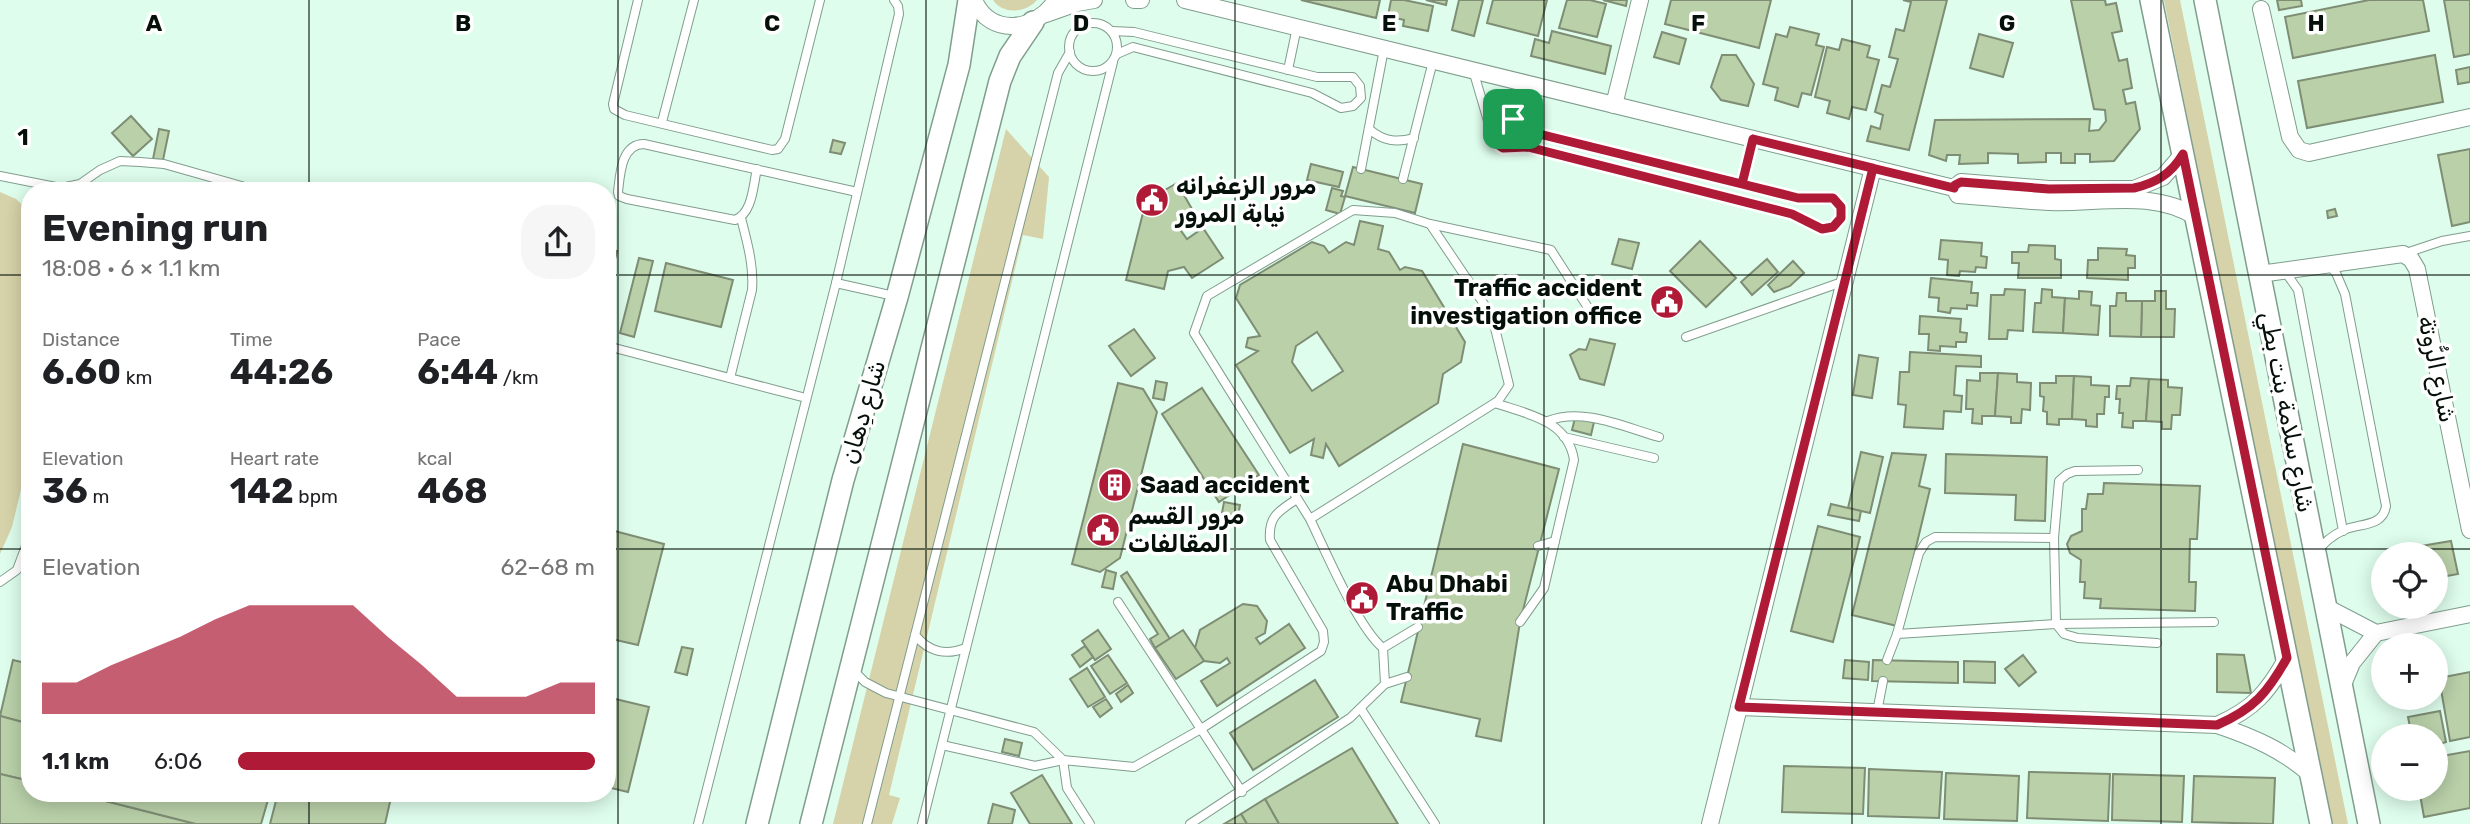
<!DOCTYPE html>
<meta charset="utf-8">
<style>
:root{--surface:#fff;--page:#f6f6f6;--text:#202124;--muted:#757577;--accent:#af1b37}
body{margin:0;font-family:Rubik,Vazirmatn,sans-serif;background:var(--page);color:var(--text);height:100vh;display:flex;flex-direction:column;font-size:26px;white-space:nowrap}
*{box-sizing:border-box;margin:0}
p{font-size:23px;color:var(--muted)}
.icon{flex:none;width:38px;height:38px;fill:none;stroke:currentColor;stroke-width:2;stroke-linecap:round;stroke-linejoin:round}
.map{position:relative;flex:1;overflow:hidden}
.drawer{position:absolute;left:21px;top:182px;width:595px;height:620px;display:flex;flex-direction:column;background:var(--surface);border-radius:28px;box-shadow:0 4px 18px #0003}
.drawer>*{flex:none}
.tools{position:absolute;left:2371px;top:542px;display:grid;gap:14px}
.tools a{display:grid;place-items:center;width:77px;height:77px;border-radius:50%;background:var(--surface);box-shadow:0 4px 18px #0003;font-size:35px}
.pin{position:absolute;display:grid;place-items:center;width:60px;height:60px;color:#fff;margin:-30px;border-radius:14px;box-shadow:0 4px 10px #0006}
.round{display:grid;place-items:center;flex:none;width:74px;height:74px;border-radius:28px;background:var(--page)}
.summary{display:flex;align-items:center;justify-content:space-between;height:119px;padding:0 21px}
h1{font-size:38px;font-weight:700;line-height:52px}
.figures{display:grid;grid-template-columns:repeat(3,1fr);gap:10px;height:119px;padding:7px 21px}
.figures div{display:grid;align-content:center}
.figures b{font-size:35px;font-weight:700}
.figures small{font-size:19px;font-weight:400}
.figures p{font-size:19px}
.chart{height:196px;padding:14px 21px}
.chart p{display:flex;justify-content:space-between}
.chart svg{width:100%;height:126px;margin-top:7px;fill:var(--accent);opacity:.7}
ul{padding:0 21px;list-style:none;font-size:23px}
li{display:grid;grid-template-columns:112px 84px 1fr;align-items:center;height:52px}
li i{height:18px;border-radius:9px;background:var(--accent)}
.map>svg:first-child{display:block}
.green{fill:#d6d2a9}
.building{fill:#b9d0a9;stroke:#7e8d74;stroke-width:2;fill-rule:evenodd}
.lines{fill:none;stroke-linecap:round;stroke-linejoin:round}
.lane-casing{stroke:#809d8d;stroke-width:10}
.street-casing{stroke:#809d8d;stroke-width:18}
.secondary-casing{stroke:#809d8d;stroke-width:24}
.lane{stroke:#fff;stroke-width:8}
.street{stroke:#fff;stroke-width:16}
.secondary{stroke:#fff;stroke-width:21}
.route-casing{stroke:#fff;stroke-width:14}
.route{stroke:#af1b37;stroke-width:9}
.grid{fill:none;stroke:#06100a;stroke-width:2;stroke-opacity:0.55}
.labels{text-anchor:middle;stroke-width:7;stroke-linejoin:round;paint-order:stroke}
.poi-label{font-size:24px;font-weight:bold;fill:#06100a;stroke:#fff;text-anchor:start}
.street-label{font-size:24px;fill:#06100a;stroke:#fff}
.grid-label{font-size:23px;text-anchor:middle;font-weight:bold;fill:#06100a;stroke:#fff;stroke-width:7;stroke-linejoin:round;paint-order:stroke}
</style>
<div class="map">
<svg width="2470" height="824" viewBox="0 0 2470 824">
<rect width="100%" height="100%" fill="#defdec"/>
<g class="green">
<path d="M993,0H1037C1026,13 1003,15 993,0Z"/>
<path d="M2164,0H2180L2348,824H2328Z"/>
<path d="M1006,129L1049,177L1043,239L1023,235L889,795L900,798L892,824H833Z"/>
<path d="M0,192L16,199L30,212V452L12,527L0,554Z"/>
</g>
<g class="building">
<path d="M1301,0H1380L1376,18Z"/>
<path d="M1391,0H1404L1433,6L1428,31L1403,26L1404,20L1388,16Z"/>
<path d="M1426,0H1447L1446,5Z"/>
<path d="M1459,0H1483L1474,36L1452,30Z"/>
<path d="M1493,0H1547L1538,36L1487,23Z"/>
<path d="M1567,0H1590L1606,4L1597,37L1559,28Z"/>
<path d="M1603,0H1627L1626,6Z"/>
<path d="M1671,0H1771L1759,48L1665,24Z"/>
<path d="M1903,0H1947L1909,150L1867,141L1871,126L1880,129L1883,115L1875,112L1882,85L1890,87L1898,59L1889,57L1896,29L1904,31L1911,2Z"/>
<path d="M2071,0H2105L2106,5L2116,3L2122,31L2112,33L2119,61L2127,59L2132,88L2123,90L2126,104L2135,102L2140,129L2114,161L2090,162V154H2075V163H2061V153H2046V162L2018,163V154L1988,153V163L1959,164L1960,155H1947L1946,161L1929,155L1935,120L2090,119L2089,131L2099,130L2106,121L2105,110L2094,109Z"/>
<path d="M2277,0H2301L2302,6L2279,10Z"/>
<path d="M2369,0H2423L2429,31L2293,58L2285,17Z"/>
<path d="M2444,0H2470V54L2454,57Z"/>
<path d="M1790,27L1819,34L1816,45L1824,47L1811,95L1802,93L1798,107L1775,100L1778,88L1763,84L1776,34L1787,37Z"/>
<path d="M1552,31L1611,46L1605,74L1531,56L1535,39L1549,43Z"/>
<path d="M1662,32L1686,39L1679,64L1654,57Z"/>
<path d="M1979,34L2013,43L2003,77L1970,68Z"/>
<path d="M1842,39L1870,46L1867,57L1879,60L1866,110L1852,107L1849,119L1827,113L1830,101L1815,97L1827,47L1839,50Z"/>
<path d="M1722,55H1736L1754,84L1748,106L1721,100L1711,87Z"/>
<path d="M2435,55L2443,102L2307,128L2298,81Z"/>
<path d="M2470,67V82L2458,84L2456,70Z"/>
<path d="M131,116L152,139L133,156L112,133Z"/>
<path d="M159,129L169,131L163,160L153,159Z"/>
<path d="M833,140L845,143L841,154L830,152Z"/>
<path d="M2470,149V222L2452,226L2438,155Z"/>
<path d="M1311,164L1343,172L1339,187L1307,180Z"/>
<path d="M1353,167L1422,184L1415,213L1345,196Z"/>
<path d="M1177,183L1196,216L1179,228L1187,239L1203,228L1223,258L1192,278L1184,267L1168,271L1164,289L1126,280L1146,201Z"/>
<path d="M1332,188L1343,191L1341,196L1345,197L1340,214L1326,210Z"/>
<path d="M2335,209L2337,216L2328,218L2327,211Z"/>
<path d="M1360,221L1383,226L1378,249L1389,252L1400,270L1405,267L1422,271L1465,342L1461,362L1443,374L1438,403L1339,466L1326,444L1323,458L1311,455L1314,439L1290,453L1236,365L1258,351L1246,347L1248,338L1260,336L1236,298L1240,285L1312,242L1324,246L1329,253L1346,242L1354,245ZM1317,332L1343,371L1312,391L1292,362L1296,346Z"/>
<path d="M1619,239L1639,243L1632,269L1612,264Z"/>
<path d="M1941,240L1982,243L1981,256L1987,257L1986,268L1976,267L1975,272L1960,271L1959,276L1947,275L1948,260L1939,259Z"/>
<path d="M1700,241L1736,278L1706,307L1670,271Z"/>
<path d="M2029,245L2055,246V259L2061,260V278H2018L2019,263H2012V252H2028Z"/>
<path d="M2098,248L2127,249L2126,255L2135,256V268H2128V280L2087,278L2088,260H2098Z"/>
<path d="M607,249L617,251L607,294Z"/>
<path d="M639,258L653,261L634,337L620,333Z"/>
<path d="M1767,259L1778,272L1752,295L1741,282Z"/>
<path d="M1793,261L1804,273L1790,286L1774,292L1768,285Z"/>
<path d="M666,263L733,280L721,327L655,311Z"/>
<path d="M1931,278L1972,282L1971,293H1978L1977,306L1967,305V309L1951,308L1950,313L1938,311L1939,298L1929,297Z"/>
<path d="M2005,289L2025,290L2023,331L2008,330L2007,339H1989L1991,295H2004Z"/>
<path d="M2042,289L2052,290V297L2065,298L2063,333L2033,332L2035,303H2041Z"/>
<path d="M2079,291L2092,292L2091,305L2100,306L2098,335L2063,333L2065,298L2079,299Z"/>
<path d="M2155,291H2166V309H2175L2174,337H2141L2142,301H2155Z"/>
<path d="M2117,293H2126V301H2142L2141,337L2110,336V306H2116Z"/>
<path d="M1920,316L1961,319L1960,332L1967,333L1966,342H1956V347L1940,346V351L1928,350L1929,334H1919Z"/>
<path d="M1134,329L1155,358L1131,376L1109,346Z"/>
<path d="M1590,339L1615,344L1604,385L1580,379L1570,355L1579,349L1586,350Z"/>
<path d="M1910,352L1981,356V367L1956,366L1954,395L1962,396L1961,412L1944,411L1943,429L1904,427L1906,405L1898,404L1900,372H1909Z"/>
<path d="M1859,355L1878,358L1872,398L1853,395Z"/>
<path d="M1980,373H1998L1995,416H1982V424L1972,423L1973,409H1966L1967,380L1980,381Z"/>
<path d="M1998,373L2017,374V382L2031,383L2030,410L2022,409L2021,423H2011V417L1995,416Z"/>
<path d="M2056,376H2074L2072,419H2059V425L2047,424V412L2043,411L2044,397L2040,396V383H2056Z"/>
<path d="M2074,376L2091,377V385L2109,386V397H2105L2104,414H2097V427L2086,426V420L2072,419Z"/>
<path d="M2131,378L2149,379L2146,421H2133V428L2122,427L2123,413H2119L2120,399H2116L2117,386H2130Z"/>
<path d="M2149,379L2168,380V387L2182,388L2180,415H2172L2171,429H2162V422L2146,421Z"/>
<path d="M1156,381L1167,383L1164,400L1153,398Z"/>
<path d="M1118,383L1143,389L1157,412L1120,558L1100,572L1072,564Z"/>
<path d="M1202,388L1259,475L1219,502L1162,414Z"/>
<path d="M1575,418L1594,422L1591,435L1572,430Z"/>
<path d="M1463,444L1559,469L1520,622L1501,741L1476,736L1480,719L1401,702Z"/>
<path d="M1861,452L1883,457L1870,513L1848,508Z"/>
<path d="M1892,453L1926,455L1919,486L1930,489L1897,626L1852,615Z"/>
<path d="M1946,454L2047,457L2045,521L2015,520L2016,495L1945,493Z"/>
<path d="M2104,483L2200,486L2197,539H2190L2189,582H2196L2195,611L2100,608L2101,599L2084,598L2085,582H2080L2081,560L2070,553L2067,544L2071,536L2082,531V509H2086L2088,494H2103Z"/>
<path d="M1224,502L1240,505L1238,516L1222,513Z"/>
<path d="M1831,504L1861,511L1859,521L1828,515Z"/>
<path d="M1818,526L1860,537L1833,642L1791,631Z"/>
<path d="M607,529L664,544L638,645L607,638Z"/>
<path d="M2451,541L2458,574L2436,578V555H2411L2409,548Z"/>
<path d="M1106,570L1116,573L1113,589L1102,587Z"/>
<path d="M1127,572L1170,639L1155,648L1150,639L1158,634L1121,576Z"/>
<path d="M1243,604L1257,606L1267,621L1265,633L1256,638L1260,644L1289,624L1305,648L1217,706L1201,681L1230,663L1227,658L1220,663L1204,661L1195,648L1200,630Z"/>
<path d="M1098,630L1111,649L1095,660L1082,641Z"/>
<path d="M1183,630L1204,661L1176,679L1155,648Z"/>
<path d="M1085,646L1093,657L1080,667L1072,655Z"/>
<path d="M682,647L693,649L687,675L675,672Z"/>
<path d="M2217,654L2244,655L2251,693L2217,692Z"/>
<path d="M1108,655L1127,683L1110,694L1091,666Z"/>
<path d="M2023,655L2036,672L2019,686L2005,669Z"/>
<path d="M13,660L30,664V724L0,716Z"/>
<path d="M1845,660L1869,662L1868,680L1843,678Z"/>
<path d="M1873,660L1958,662V683L1872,681Z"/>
<path d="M1964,661L1995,662V683L1964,682Z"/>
<path d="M1087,668L1105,697L1088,707L1070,679Z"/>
<path d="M2470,672V737L2450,741L2439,678Z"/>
<path d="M1315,680L1338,717L1253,770L1230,733Z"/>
<path d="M1128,685L1133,693L1121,702L1116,694Z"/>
<path d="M607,697L649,707L628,792L607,787Z"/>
<path d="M1106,699L1112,708L1100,717L1093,707Z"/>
<path d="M2440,711L2446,742L2436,745V737H2412L2408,717Z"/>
<path d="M0,716L30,724V781L0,774Z"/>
<path d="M1005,739L1022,743L1019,756L1002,752Z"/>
<path d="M1352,748L1398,824H1279L1265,799Z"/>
<path d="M2470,751V808L2424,817L2419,789H2436V757Z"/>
<path d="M1784,766L1865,768L1863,814L1782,812Z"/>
<path d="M1869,769L1942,772L1939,818L1868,816Z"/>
<path d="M2029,772L2110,774L2108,821L2027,818Z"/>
<path d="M1946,773L2019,776L2017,821L1944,819Z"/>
<path d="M0,774L30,781V793H74L196,824H0Z"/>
<path d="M2113,774L2184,776L2182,822L2112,820Z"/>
<path d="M1042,775L1072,824H1030L1011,793Z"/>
<path d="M2194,776L2275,778L2273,824L2192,822Z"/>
<path d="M74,793H270L261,824H196Z"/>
<path d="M278,793H392L385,824H270Z"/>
<path d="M1265,799L1279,824H1247L1241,814Z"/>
<path d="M993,804L1015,810L1012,824H988Z"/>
<path d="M1241,814L1247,824H1224Z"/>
</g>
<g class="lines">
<g class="lane-casing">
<g id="lane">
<path d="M638,0L613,104L614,109L625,115L772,150L778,149L785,139L820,0"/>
<circle cx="1093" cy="47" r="24"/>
<path d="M1112,31L1134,32L1317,77H1353L1360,86L1361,98L1353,106L1341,108L1312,93L1133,47L1117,54"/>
<path d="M1288,70L1297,27"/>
<path d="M1473,70L1491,131"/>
<path d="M1507,118L1535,133L1798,198H1833L1841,207V218L1833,227L1822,229L1792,214L1528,147L1503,148L1494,142L1491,131L1497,122Z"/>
<path d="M662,122L694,0"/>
<path d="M1369,129C1383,141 1396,143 1414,138"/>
<path d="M757,169C753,185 753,213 735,220L627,199L619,196L618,192C620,175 621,144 644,144L857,192"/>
<path d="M1361,169L1384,49"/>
<path d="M0,176L61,188L80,184L100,170L120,161L140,162L164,164L259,191"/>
<path d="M1403,179L1433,61"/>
<path d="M1742,185L1753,139"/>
<path d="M1430,224L1551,250L1596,320"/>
<path d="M2403,254L2442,241L2470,236"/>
<path d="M2284,270L2298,290L2343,531"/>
<path d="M836,283L894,296"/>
<path d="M1686,337L1845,281"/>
<path d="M607,346L806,398"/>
<path d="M730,378L752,290C754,265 747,242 741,218"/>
<path d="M1495,403C1527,414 1568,420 1574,460L1544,588L1520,622"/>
<path d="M1548,421C1583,407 1624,427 1659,437"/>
<path d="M1564,437L1654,458"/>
<path d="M2138,470L2075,471L2067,474L2059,481L2054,538L2056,624L2064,634L2078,638L2157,643"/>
<path d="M1538,546L1555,541"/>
<path d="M2317,552C2324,542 2333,535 2344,530C2360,523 2383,527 2386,506L2345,294L2336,273L2329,265"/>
<path d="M0,582L17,570L30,535"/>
<path d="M1118,602L1242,792"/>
<path d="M1897,634L2056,624L2214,622"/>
<path d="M915,635C929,652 945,656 966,648"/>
<path d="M1383,648L1418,627"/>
<path d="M1887,660L1897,634L1919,553L1926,542L1935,537L2054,538"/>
<path d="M854,671L865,682L886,693L1034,732L1063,760L1035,766L942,745"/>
<path d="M1385,684L1407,677"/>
<path d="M1361,709L1435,824"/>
<path d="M1877,712L1883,681"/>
<path d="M698,824L836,283L899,14L898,6L894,0"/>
<path d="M867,824L1058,73L1070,52"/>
<path d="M922,824L1113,62"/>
<path d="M1090,824L1067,788L1063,760L1134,767L1201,729L1321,651L1324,642L1323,631L1270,540C1268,516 1279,511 1297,499"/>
<path d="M1190,824L1350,718L1385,684L1383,648C1358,628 1325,550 1310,519L1498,401L1509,385L1492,316L1430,224L1395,213L1353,210L1207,296L1194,333L1310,519"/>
</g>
</g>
<g class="street-casing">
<g id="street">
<path d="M974,0C990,38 1037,31 1056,0"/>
<path d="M1134,0H1141"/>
<path d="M1185,0L1954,188L1958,195C1989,197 2019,201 2049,202C2098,204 2153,189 2196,217"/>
<path d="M2261,9L2290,137L2299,150L2309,153L2470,117"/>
<path d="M1046,14L1077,3L1094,0"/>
<path d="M1614,105L1640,0"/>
<path d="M1954,188L1961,182L2049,189H2134L2163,177L2183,154"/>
<path d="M2260,274L2403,254L2411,259L2417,269L2470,530"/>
<path d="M2326,607L2376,633L2470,614"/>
<path d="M2342,687L2352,663L2376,633"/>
<path d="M1739,707L2217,725C2253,737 2283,750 2311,775"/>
<path d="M2217,725C2254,709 2268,692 2287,658"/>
<path d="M1710,824L1873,168"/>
</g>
</g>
<g class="secondary-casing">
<g id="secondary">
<path d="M2151,0L2321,824"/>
<path d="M2205,0L2369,824"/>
<path d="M757,824L843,480L897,297L959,65L969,0"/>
<path d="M811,824L1000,81L1010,56L1033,22"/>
</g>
</g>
<use href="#lane" class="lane"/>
<use href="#street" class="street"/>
<use href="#secondary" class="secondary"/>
</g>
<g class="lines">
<g class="route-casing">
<path id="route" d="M1513,119C1502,117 1495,121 1491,131L1494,142L1503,148L1528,147L1792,214L1822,229L1833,227L1841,218V207L1833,198H1798L1742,184L1753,139L1873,168L1739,707L2217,725C2254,709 2268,692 2287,658L2183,154C2171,174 2156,183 2134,188L2049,189L1961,182L1955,185L1954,188L1753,139L1742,184L1535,133L1513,119"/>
</g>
<use href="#route" class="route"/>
</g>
<path class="grid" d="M309,0V191M618,0V824M926,0V824M1235,0V824M1544,0V824M1852,0V824M2161,0V824M0,275H30M607,275H2470M0,549H30M607,549H2470M309,793V824"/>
<defs>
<g id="civic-disc" transform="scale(1.75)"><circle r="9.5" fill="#af1b37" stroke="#fff"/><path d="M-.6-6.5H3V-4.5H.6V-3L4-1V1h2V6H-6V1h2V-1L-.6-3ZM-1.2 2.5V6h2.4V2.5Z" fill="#fff"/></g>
<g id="building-disc" transform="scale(1.75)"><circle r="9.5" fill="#af1b37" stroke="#fff"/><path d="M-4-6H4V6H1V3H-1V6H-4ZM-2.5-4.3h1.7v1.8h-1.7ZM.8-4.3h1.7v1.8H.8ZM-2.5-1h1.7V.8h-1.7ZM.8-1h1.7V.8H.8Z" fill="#fff"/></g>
</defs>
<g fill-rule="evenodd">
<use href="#civic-disc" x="1152" y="200"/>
<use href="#civic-disc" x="1667" y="302"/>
<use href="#building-disc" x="1115" y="485"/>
<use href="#civic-disc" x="1103" y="530"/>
<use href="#civic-disc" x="1362" y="598"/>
</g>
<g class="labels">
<g class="poi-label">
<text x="1176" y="194">مرور الزعفرانه<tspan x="1176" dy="28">نيابة المرور</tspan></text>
<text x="1642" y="296" text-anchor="end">Traffic accident<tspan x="1642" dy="28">investigation office</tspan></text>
<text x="1140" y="493">Saad accident</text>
<text x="1128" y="524">مرور القسم<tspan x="1128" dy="28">المقالفات</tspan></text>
<text x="1386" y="592">Abu Dhabi<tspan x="1386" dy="28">Traffic</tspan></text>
</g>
<g class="street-label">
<text transform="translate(2437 369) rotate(78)" y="8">شارع الرُّوتة</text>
<text transform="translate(863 412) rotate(-74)" y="8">شارع دِهان</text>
<text transform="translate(2287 412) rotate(79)" y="8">شارع سلامة بنت بطي</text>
</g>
</g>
<g class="grid-label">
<text x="154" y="31">A</text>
<text x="463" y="31">B</text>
<text x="772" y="31">C</text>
<text x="1081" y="31">D</text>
<text x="1389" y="31">E</text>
<text x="1698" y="31">F</text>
<text x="2007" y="31">G</text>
<text x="2316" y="31">H</text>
<text x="23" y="145">1</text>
</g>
</svg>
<div class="tools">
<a><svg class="icon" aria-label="locate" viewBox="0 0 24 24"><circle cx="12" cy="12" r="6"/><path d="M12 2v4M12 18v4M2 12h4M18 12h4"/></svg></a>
<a>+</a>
<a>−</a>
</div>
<div class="pin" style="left:1513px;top:119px;background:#1e9e55"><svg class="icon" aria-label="arrive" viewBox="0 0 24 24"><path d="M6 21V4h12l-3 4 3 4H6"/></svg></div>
<section class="drawer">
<div class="summary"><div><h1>Evening run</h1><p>18:08 · 6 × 1.1 km</p></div><a class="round"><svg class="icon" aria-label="share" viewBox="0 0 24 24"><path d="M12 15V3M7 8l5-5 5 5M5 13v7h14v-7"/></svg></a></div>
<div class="figures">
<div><p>Distance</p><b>6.60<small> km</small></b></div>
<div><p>Time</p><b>44:26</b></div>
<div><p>Pace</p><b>6:44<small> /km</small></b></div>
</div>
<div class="figures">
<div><p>Elevation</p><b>36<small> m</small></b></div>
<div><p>Heart rate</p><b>142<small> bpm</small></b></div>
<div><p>kcal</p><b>468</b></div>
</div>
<div class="chart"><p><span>Elevation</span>62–68 m</p>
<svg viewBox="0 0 160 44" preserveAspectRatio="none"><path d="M0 44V33L10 33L20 27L30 22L40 17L50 11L60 6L70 6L80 6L90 6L100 17L110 27L120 38L130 38L140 38L150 33L160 33V44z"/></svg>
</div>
<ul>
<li><b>1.1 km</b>6:06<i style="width:100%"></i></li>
</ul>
</section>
</div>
